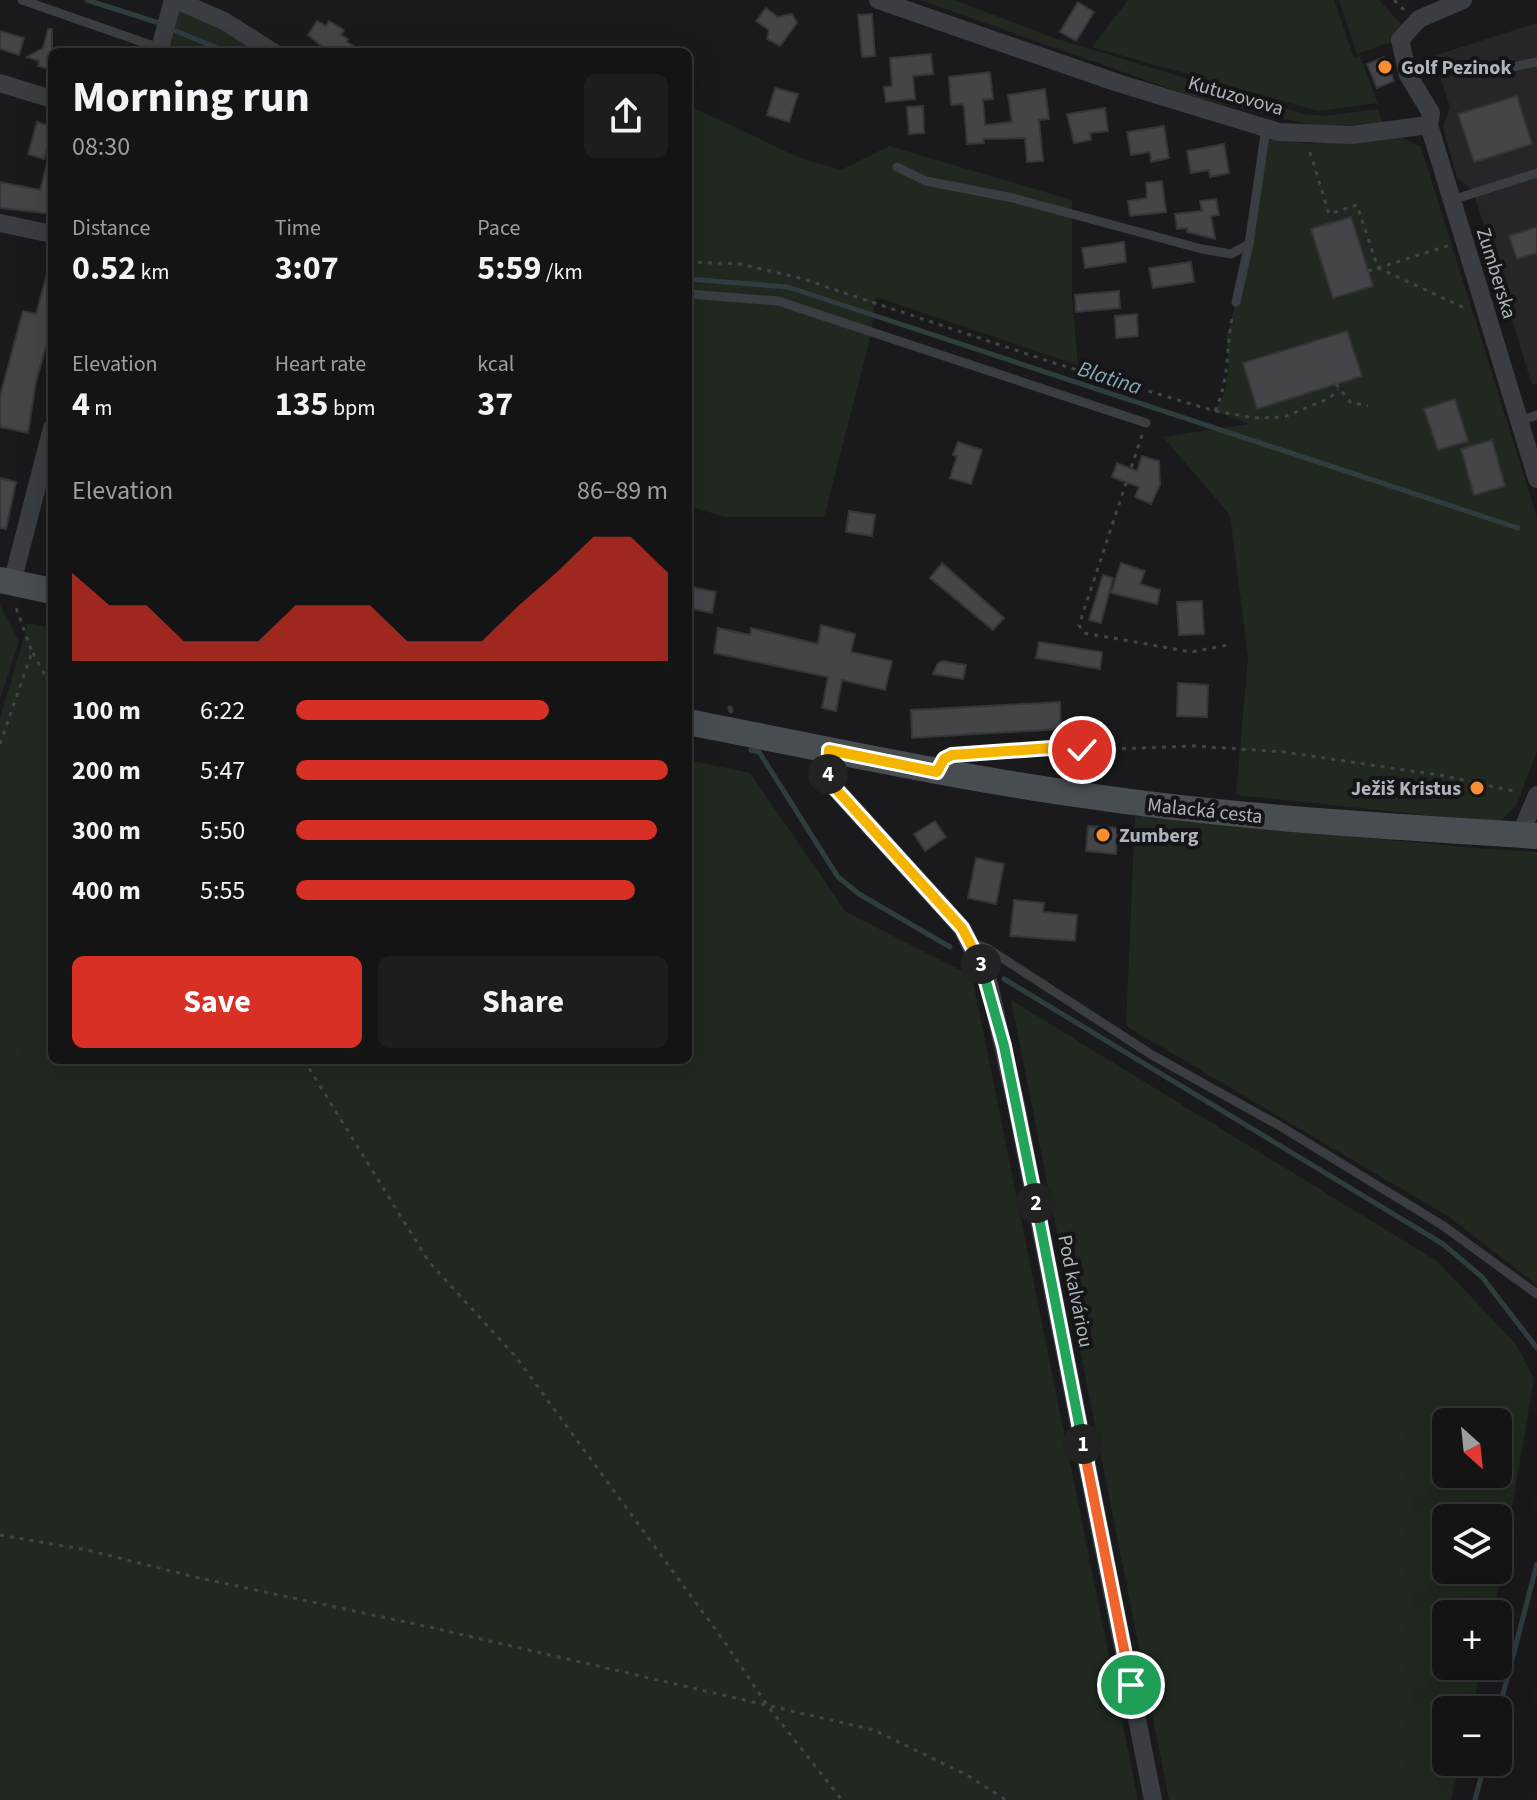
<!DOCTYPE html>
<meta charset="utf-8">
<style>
:root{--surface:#141415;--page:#1d1d1e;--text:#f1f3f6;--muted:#9d9ea0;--line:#333334;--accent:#d93025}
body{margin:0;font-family:"Source Sans 3",sans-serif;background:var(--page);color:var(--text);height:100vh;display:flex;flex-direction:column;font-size:30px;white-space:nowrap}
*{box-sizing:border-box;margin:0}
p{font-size:26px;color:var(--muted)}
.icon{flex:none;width:44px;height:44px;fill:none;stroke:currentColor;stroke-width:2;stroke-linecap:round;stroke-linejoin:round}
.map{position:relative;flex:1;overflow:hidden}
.sheet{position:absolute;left:48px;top:48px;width:644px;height:1016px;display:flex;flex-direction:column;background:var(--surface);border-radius:12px;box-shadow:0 8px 32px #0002,0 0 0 2px var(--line)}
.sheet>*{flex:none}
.needle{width:52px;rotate:153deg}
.buttons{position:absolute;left:1432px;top:1408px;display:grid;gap:16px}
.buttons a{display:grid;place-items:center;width:80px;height:80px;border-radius:12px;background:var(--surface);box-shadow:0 8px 32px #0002,0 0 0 2px var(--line);font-size:40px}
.pin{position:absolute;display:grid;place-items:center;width:68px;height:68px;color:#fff;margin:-34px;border:4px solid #fff;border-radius:50%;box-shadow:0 2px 8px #0007}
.km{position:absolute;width:40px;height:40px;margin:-20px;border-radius:50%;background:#222;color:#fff;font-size:22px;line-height:40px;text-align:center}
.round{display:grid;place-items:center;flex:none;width:84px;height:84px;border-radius:12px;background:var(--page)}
.head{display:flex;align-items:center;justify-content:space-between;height:136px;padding:0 24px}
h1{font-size:44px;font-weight:700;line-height:60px}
.stats{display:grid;grid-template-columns:repeat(3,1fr);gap:12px;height:136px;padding:8px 24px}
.stats div{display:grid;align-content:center}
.stats b{font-size:34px;font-weight:700}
.stats small{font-size:22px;font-weight:400}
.stats p{font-size:22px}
.chart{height:224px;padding:16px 24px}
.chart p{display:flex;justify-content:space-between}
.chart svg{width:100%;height:144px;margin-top:8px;fill:var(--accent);opacity:.7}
.cta{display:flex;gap:16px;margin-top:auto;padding:16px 24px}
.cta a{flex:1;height:92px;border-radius:12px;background:var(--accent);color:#fff;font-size:32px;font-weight:700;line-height:92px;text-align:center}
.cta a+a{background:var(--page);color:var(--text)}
ul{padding:0 24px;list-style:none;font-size:26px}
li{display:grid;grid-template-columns:128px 96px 1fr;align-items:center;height:60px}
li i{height:20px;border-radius:10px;background:var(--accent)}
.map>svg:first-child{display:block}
.built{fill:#262629}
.green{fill:#20281f;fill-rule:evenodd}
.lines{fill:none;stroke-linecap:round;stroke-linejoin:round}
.stream{stroke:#2f3d41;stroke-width:5}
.building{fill:#444549;stroke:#343538;stroke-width:2}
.path{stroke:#404449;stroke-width:3;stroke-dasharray:4 6;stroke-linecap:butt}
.service{stroke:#3a3d41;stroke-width:9}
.minor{stroke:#3a3d41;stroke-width:18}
.secondary{stroke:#484d52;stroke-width:26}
.split-1-casing{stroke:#fff;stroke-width:16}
.split-2-casing{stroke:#fff;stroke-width:16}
.split-3-casing{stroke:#fff;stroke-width:16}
.split-4-casing{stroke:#fff;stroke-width:16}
.split-5-casing{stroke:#fff;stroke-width:16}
.split-1{stroke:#f0652b;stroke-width:10}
.split-2{stroke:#22a559;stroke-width:10}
.split-3{stroke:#22a559;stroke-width:10}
.split-4{stroke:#f5b400;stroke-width:10}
.split-5{stroke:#f5b400;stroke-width:10}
.poi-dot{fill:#fb8e33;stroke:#151517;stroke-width:3}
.labels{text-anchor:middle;stroke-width:8;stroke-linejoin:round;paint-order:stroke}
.poi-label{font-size:20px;font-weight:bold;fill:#acb4bc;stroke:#151517;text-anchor:start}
.street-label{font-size:20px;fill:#acb4bc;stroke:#151517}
.water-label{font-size:22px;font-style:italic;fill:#82aab8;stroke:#151517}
</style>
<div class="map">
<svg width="1537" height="1800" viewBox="0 0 1537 1800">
<rect width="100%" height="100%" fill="#1a1a1c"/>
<path class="built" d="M1537,23V383L1532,385L1473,190L1457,178L1443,127L1450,107L1433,56Z"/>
<g class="green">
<path d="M174,0L273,52H157Z"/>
<path d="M920,0H955L1054,38L1304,114L1324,116L1378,109L1382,122L1324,128L1196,98Z"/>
<path d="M1128,0H1334L1354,58L1360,57L1378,103L1318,111L1092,47Z"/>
<path d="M1339,0H1379L1404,27L1394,41L1357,54Z"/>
<path d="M688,105L800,158L841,170L889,146L1072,200V296L1078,365L876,297L870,339L824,517H725L688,506Z"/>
<path d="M1265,135L1307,144L1401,137L1421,147L1537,517V751L1517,804L1499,823L1236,795L1248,657L1230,515L1163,437L1249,424L1215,411L1225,391L1229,366L1227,338L1249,244Z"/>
<path d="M0,605L19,641L0,699Z"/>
<path d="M28,623L52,628V1060H688V760L750,773L846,912L972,976L1138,1800H0V718Z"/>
<path d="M1135,816L1474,848L1537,852V1285L1449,1217L1126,1026Z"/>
<path d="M1011,1000L1437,1261L1516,1344L1534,1379L1494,1614H1446V1666H1482L1472,1710H1446V1762H1460L1451,1800H1169ZM1498,1422V1474H1446V1422ZM1446,1518H1498V1570H1446Z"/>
</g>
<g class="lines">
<g class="stream">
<path d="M87,0L156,22"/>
<path d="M176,31L227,52"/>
<path d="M688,279L788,287L1518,528"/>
<path d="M730,708L731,711"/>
<path d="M751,750L759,752L838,877L859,894L950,947"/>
<path d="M1004,979L1443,1244L1482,1277L1537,1348"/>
<path d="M1498,1713L1537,1564"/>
<path d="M1475,1800L1485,1762"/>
</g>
</g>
<g class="building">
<path d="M1078,2L1094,12L1076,41L1060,32Z"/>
<path d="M766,8L778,17L792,14L797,23L780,46L767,39L769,30L756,21Z"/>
<path d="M872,14L875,56L862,57L858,15Z"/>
<path d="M317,21L326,26L329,21L344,30L341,35L348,39L347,42L364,52H319L323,47L308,35Z"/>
<path d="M48,29H52V70L38,66L39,61L27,57L43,48Z"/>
<path d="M0,31L24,38L19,55L0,49Z"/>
<path d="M931,54L933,74L913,76L915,99L886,102L884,87L892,86L890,58Z"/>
<path d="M1384,57L1394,81L1377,88L1367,64Z"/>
<path d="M990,72L993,99L983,100L985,125L1012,122L1008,95L1045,89L1049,119L1039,120L1043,161L1027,162L1025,138L983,139L984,143L967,144L964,107L962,104L951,105L949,77Z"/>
<path d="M775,88L798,94L789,122L767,115Z"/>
<path d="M1517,96L1532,144L1474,162L1458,114Z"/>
<path d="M923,106L924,133L909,134L907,107Z"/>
<path d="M1105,108L1108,131L1090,133L1091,140L1074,143L1067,114Z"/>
<path d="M37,122L52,127L44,159L28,154Z"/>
<path d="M1164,126L1169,158L1151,162L1150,152L1131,155L1127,132Z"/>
<path d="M1224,144L1229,173L1210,177L1209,170L1191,173L1187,151Z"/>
<path d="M47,164H52V214L0,208V182L40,190Z"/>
<path d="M1162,181L1166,212L1130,216L1128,201L1147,198L1146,183Z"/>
<path d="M1216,199L1219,215L1211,216L1215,239L1187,232V228L1177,229L1175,214L1202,211L1200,201Z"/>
<path d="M1351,217L1373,286L1333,298L1311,229Z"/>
<path d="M1537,227V253L1517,259L1509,236Z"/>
<path d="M1124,242L1126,262L1085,268L1082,248Z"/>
<path d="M1191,262L1194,282L1153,288L1149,268Z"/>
<path d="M48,270H52V324L36,382L28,433L0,427V396L23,311L36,314Z"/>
<path d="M1119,291L1120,308L1076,312L1075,295Z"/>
<path d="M1137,314L1138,336L1116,338L1115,316Z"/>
<path d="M1347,331L1362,376L1257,409L1243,363Z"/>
<path d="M1455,399L1468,441L1438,450L1424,409Z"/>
<path d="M1492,440L1505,486L1474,495L1461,449Z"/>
<path d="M958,442L982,450L971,484L950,478L957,456L953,455Z"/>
<path d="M1142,456L1159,461L1160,485L1151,504L1135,497L1139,487L1112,477L1117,463L1137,471Z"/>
<path d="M0,478L16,482L6,529L0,528Z"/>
<path d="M849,511L875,515L872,536L846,532Z"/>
<path d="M942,563L1004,618L993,630L930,578Z"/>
<path d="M1121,563L1145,571L1140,584L1160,590L1157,604L1111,593Z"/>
<path d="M1103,575L1113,578L1101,623L1089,620Z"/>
<path d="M688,586L716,592L712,613L688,608Z"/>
<path d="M1202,601L1204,634L1179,635L1177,602Z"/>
<path d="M821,625L855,634L851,652L892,661L885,690L842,680L836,711L822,708L828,677L714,653L718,628L750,635L751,628L818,644Z"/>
<path d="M1039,642L1102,652L1100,669L1036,658Z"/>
<path d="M943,661L966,665L963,679L933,674L938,663Z"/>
<path d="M1178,683L1208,685L1207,717L1177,716Z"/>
<path d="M1060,702L1061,729L912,738L911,710Z"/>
<path d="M935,821L946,837L925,851L914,834Z"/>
<path d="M1088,826L1118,828L1116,854L1086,851Z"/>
<path d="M976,858L1004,864L996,904L968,898Z"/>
<path d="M1014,900L1044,903L1043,912L1077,915L1075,941L1010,936Z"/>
</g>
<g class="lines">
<g class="path">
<path d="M1394,0L1405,11"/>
<path d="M1310,152L1329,214L1357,205L1378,268L1450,245"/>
<path d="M688,262L740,264L800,278L1054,363L1215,411L1254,418L1284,417L1330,398L1338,389"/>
<path d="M1368,271L1378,268L1467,309"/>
<path d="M1336,384L1350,402L1368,406"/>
<path d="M1215,411C1231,376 1225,348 1233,313"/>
<path d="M1142,435L1079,625L1084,633L1191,652L1228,645"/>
<path d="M33,653L52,688"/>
<path d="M0,744L32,652L15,605"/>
<path d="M1082,750L1195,746L1284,752L1445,776L1518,792"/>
<path d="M968,753L1077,746L1082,750L1081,775"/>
<path d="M304,1060L429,1262L516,1357L726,1644L767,1705L842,1800"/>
<path d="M0,1535L87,1550L195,1577L429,1627L874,1730L967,1775L1006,1800"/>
</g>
<g class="service">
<path d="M22,0L171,52"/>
<path d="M1479,74L1537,62"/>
<path d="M897,167L926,181L1013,198L1202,249L1231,254L1249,244"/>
<path d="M1452,200L1537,173"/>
<path d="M688,294L778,301L1146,423"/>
<path d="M1236,302L1249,244L1266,128"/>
<path d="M1519,421L1537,415"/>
<path d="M972,943L987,948L1152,1055L1280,1126L1442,1225L1537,1294"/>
</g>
<g class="minor">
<path d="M176,0L224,21L273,52"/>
<path d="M878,0L1118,83L1279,132L1351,135L1429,125"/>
<path d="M1463,0L1419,19L1400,40L1408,75L1431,113L1429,125L1537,479"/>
<path d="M159,52L173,0"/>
<path d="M0,83L52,99"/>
<path d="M0,223L52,234"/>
<path d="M12,583L52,428"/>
<path d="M829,750L827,769L834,787L962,928L989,984L1017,1109L1153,1800"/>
<path d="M1520,835L1537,795"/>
</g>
<g class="secondary">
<path d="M0,580L52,591"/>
<path d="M688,722C821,748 954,777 1089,796C1237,818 1387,826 1537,836"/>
</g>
</g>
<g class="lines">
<g class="split-1-casing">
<path id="split-1" d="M1083,1444L1131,1685"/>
</g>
<g class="split-2-casing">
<path id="split-2" d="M1036,1203L1083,1444"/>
</g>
<g class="split-3-casing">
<path id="split-3" d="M981,964L1004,1046L1036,1203"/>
</g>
<g class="split-4-casing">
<path id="split-4" d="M828,774L834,787L962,928L981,964"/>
</g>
<g class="split-5-casing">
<path id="split-5" d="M828,774L829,750L937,772L944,759L952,755L1065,747L1077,746L1082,750"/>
</g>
<use href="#split-1" class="split-1"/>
<use href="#split-2" class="split-2"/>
<use href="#split-3" class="split-3"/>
<use href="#split-4" class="split-4"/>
<use href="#split-5" class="split-5"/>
</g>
<g class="poi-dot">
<circle cx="1385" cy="67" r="8"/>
<circle cx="1477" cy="788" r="8"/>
<circle cx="1103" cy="835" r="8"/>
</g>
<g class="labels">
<g class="poi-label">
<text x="1401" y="74">Golf Pezinok</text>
<text x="1461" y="795" text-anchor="end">Ježiš Kristus</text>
<text x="1119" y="842">Zumberg</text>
</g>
<g class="street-label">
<text transform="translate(1236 95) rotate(16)" y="7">Kutuzovova</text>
<text transform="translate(1497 273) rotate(73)" y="7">Zumberska</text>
<text transform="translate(1205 810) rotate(6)" y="7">Malacká cesta</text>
<text transform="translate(1076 1291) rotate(79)" y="7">Pod kalváriou</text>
</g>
<g class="water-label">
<text transform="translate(1110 377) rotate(18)" y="8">Blatina</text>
</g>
</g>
</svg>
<div class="buttons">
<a><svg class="needle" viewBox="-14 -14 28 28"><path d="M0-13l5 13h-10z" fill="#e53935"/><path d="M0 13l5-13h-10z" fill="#9d9ea0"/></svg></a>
<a><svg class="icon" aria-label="layers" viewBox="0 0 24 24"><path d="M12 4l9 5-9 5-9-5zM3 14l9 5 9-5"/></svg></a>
<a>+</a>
<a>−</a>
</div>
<div class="pin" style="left:1131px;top:1685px;background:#1e9e55"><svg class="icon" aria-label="arrive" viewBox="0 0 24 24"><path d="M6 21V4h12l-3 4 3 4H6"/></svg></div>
<div class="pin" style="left:1082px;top:750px;background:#d93025"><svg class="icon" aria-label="check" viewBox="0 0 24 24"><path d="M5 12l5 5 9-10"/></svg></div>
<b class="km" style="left:1083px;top:1444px">1</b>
<b class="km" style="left:1036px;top:1203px">2</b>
<b class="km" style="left:981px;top:964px">3</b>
<b class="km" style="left:828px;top:774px">4</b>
<section class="sheet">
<div class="head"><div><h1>Morning run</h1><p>08:30</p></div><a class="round"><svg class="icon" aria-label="share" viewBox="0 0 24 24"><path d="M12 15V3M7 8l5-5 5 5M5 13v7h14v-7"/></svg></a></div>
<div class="stats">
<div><p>Distance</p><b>0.52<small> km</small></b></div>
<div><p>Time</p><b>3:07</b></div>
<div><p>Pace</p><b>5:59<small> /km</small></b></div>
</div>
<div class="stats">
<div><p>Elevation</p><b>4<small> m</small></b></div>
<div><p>Heart rate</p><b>135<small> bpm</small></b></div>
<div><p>kcal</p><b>37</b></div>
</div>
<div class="chart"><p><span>Elevation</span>86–89 m</p>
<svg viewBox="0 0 160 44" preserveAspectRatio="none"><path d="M0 44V17L10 27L20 27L30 38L40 38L50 38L60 27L70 27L80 27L90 38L100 38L110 38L120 27L130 17L140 6L150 6L160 17V44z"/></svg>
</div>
<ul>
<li><b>100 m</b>6:22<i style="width:68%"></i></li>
<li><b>200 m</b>5:47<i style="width:100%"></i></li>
<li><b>300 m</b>5:50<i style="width:97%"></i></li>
<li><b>400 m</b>5:55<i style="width:91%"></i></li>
</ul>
<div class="cta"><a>Save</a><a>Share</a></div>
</section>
</div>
